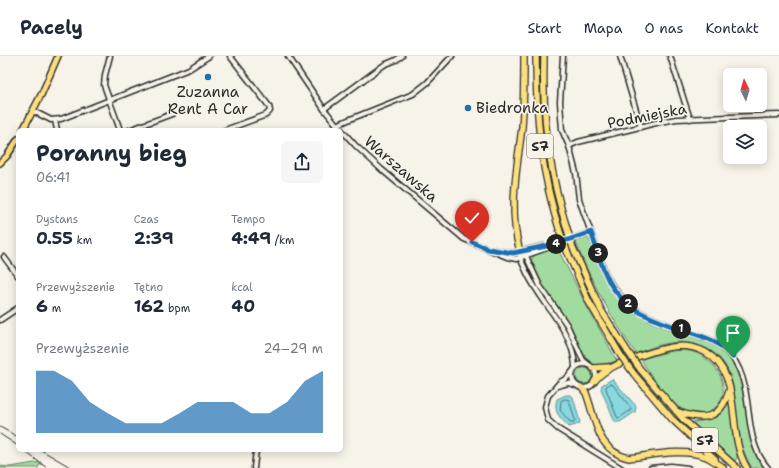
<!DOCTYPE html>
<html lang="pl">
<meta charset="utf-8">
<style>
:root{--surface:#fff;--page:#f6f6f7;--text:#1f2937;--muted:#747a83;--line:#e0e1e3;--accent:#1f6fb2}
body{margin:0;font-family:"Shantell Sans",sans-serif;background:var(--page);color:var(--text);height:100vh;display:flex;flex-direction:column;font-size:15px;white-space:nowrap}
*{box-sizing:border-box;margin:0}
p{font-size:13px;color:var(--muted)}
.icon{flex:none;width:22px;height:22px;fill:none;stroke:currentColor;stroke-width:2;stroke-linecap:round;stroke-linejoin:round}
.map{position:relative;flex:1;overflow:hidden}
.panel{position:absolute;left:16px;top:72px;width:327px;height:324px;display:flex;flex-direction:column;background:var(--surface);border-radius:6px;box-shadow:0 2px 10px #0003}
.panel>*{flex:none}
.needle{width:26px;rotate:355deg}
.tools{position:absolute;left:723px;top:12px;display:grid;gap:8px}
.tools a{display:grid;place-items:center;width:44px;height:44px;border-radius:6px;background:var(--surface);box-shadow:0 2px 10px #0003;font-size:20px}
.pin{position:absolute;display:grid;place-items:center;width:34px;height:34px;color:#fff;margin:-41px -17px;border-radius:50% 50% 50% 0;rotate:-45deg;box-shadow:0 0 4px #0007}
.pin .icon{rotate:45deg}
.km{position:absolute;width:20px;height:20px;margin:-10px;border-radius:50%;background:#222;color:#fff;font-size:11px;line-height:20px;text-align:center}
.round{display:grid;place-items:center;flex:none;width:42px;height:42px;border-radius:6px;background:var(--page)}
.headline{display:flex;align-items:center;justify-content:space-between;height:68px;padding:0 20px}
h1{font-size:22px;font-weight:700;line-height:30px}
.stats{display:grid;grid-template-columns:repeat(3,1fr);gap:6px;height:68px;padding:4px 20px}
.stats div{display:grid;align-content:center}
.stats b{font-size:17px;font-weight:700}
.stats small{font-size:11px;font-weight:400}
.stats p{font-size:11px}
.chart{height:112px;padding:8px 20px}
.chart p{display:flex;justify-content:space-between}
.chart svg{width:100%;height:72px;margin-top:4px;fill:var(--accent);opacity:.7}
header{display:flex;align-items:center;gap:24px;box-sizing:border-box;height:56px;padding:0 20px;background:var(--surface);border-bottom:1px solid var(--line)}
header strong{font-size:19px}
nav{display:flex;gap:22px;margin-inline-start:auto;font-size:14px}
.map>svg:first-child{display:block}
.green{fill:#a1dba0;stroke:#668366}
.water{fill:#87d8e0;stroke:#629398}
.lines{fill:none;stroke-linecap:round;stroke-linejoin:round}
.shore{stroke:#507073;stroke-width:1}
.minor-casing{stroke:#2b2b2b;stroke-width:7}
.major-casing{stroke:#2b2b2b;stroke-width:8}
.highway-casing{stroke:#2b2b2b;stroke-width:8}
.minor{stroke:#f7f3e8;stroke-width:4}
.major{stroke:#fce080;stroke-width:5}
.highway{stroke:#fce080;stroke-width:5.5}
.rail{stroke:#2b2b2b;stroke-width:1}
.highway-bridge-casing{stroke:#2b2b2b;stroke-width:8;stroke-linecap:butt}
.highway-bridge{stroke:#fce080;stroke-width:5.5}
.route-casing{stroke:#fff;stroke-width:8}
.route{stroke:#1f6fb2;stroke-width:5}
.poi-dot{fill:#1f6fb2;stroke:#f7f3e8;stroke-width:1.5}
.labels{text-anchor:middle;stroke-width:3.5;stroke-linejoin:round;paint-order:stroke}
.shield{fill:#f7f3e8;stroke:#686764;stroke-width:1}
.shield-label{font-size:14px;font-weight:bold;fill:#2b2b2b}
.poi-label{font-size:15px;fill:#2b2b2b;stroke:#f7f3e8}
.street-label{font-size:15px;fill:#2b2b2b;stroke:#f7f3e8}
</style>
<header>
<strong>Pacely</strong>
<nav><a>Start</a><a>Mapa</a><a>O nas</a><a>Kontakt</a></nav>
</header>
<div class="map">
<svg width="779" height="412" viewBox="0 0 779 412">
<rect width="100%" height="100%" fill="#f7f3e8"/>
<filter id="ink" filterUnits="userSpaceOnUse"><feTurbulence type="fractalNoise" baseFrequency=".025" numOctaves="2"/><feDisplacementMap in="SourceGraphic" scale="8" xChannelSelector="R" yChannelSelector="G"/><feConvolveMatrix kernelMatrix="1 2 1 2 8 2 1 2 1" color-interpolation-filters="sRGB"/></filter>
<g filter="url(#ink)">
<g class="green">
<path d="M586,181C595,187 595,202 599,211C606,227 615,242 629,253C635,257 641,261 647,264C677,279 718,279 736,311C739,315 740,321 741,326C749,354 744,389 765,412H752C746,402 742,392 739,381C733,346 741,303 698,289C677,282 656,289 636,298C612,262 590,225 575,184Z"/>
<path d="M557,191L585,247L617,305L604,308L595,309L585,303L568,267L547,239L531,205L534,199Z"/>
<path d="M683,294C695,295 702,299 710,306C736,329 721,368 687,356C674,352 647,316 641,303L671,295Z"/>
<circle cx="584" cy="320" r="8"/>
<path d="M728,348H730L733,380L737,399V402L735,405L692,366C708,365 718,360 728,348Z"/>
<path d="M41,406L38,412H0V410L10,411Z"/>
</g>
<g class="water">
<path d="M612,323L636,350L635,356L620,366H616L614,364L601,333L602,329Z"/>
<path d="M566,339H570L573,341L580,366L579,368L569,371C560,361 553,357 557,343Z"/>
</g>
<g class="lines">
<g class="shore">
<path d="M610,328L613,329L631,352V354L619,362L617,361L606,333V331Z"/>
<path d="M566,343L569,344L575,364L574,366H570L560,354L561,345Z"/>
</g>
<g class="minor-casing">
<g id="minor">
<path d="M110,0L105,19L104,29L120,74"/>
<path d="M288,0L324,53L337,69L356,90L381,113L464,183L507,201L516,203L591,176"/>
<path d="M563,0L560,46L562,74L569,90L576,117L579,143L606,219C626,258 656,264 694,278C706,282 717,285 726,294C759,326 738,379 768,412"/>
<path d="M620,0L641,71"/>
<path d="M670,0L690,63"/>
<path d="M324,53L384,9L396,4L402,0"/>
<path d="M33,55L51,64L61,63L189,13L209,0"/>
<path d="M55,64L57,74"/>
<path d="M337,69L348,64L413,38L427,27L452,0"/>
<path d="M129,74L172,58"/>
<path d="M225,74L266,59L270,55L269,50L230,0"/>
<path d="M569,90L578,86L660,66L676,63L779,59"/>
<path d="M494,194L513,197L544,190"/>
<path d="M524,198L526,200L540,230L567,269L583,304L589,309"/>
<path d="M520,200C521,206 525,212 527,217C542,249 574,275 575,311"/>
<path d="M4,201L18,220"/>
<path d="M0,264L18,252"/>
<circle cx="584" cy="320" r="12"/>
<path d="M572,316L567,322L560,326L548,340L545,351L548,364L558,373L621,412"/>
<path d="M557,330L568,327L576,329"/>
<path d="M254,412L256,394"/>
<path d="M651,412L671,410L688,412"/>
</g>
</g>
<g class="major-casing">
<g id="major">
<path d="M23,74L42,37L58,0"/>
<path d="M0,107L7,100L18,83"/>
</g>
</g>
<g class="highway-casing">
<g id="highway">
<path d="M536,0C536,64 541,118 561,179"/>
<path d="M544,0C542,62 549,117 568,176"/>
<path d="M573,192L601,254L628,296"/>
<path d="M567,195L589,246L621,300"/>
<path d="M520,196C508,154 517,113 522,71C524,47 524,24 524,0"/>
<path d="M593,312L609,311"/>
<path d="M640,313L683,363L737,412"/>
<path d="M634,318L672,363L715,403"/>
<path d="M594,326C605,310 634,302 652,296C670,290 687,287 705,296C745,318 725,378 747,412"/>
<path d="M582,332L586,337C596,363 596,395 629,402C654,399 683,392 707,401C713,404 718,408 723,411"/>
<path d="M676,355C702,365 720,365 729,335"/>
</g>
</g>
<use href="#minor" class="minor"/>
<use href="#major" class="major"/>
<use href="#highway" class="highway"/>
<g class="rail">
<path d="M0,371L18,381"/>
<path d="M0,378L18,390"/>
<path d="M23,394L47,412"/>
<path d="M41,394L72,412"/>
</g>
<g class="highway-bridge-casing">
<g id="highway-bridge">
<path d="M568,176L573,192"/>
<path d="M561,179L567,195"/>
<path d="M628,296L640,313"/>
<path d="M621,300L634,318"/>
</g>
</g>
<use href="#highway-bridge" class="highway-bridge"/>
</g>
</g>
<g class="lines" filter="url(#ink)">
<g class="route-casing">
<path id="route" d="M472,186L488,193L513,197L556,188L591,176C596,190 600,206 606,219C621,254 654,264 686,275C707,282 717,284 733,301"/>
</g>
<use href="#route" class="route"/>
</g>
<g class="poi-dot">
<circle cx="208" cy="21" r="4"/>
<circle cx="468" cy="52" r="4"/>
</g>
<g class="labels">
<g class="shield">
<rect x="527" y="78" width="26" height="24" rx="3"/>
<rect x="692" y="372" width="26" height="24" rx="3"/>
</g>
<g class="shield-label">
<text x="540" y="95">S7</text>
<text x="705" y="389">S7</text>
</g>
<g class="poi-label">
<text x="208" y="41">Zuzanna<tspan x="208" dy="17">Rent A Car</tspan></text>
<text x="476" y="57" text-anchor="start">Biedronka</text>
</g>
<g class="street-label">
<text transform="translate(647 60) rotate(-11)" y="5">Podmiejska</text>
<text transform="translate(401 113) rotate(41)" y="5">Warszawska</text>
</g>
</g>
</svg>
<div class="tools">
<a><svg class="needle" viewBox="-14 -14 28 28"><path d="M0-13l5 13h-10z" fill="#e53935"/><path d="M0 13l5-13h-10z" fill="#747a83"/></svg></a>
<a><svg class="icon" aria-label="layers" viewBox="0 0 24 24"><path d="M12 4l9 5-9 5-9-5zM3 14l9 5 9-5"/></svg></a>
</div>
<div class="pin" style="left:733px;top:301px;background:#1e9e55"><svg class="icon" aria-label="arrive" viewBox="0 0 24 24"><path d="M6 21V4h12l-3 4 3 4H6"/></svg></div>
<div class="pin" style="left:472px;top:186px;background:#d93025"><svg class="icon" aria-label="check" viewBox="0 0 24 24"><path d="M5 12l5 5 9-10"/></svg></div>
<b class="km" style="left:681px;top:273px">1</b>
<b class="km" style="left:628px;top:248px">2</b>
<b class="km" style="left:598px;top:197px">3</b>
<b class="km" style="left:556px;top:188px">4</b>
<section class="panel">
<div class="headline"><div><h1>Poranny bieg</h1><p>06:41</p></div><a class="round"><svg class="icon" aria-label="share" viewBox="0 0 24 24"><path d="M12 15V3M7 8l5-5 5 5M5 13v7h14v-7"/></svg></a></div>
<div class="stats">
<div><p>Dystans</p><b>0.55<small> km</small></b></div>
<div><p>Czas</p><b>2:39</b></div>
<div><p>Tempo</p><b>4:49<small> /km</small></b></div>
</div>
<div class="stats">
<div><p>Przewyższenie</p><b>6<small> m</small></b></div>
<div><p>Tętno</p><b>162<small> bpm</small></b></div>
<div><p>kcal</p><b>40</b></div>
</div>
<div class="chart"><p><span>Przewyższenie</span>24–29 m</p>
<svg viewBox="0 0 160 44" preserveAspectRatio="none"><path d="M0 44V6L10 6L20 12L30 25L40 32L50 38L60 38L70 38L80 32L90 25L100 25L110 25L120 32L130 32L140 25L150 12L160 6V44z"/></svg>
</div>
</section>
</div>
